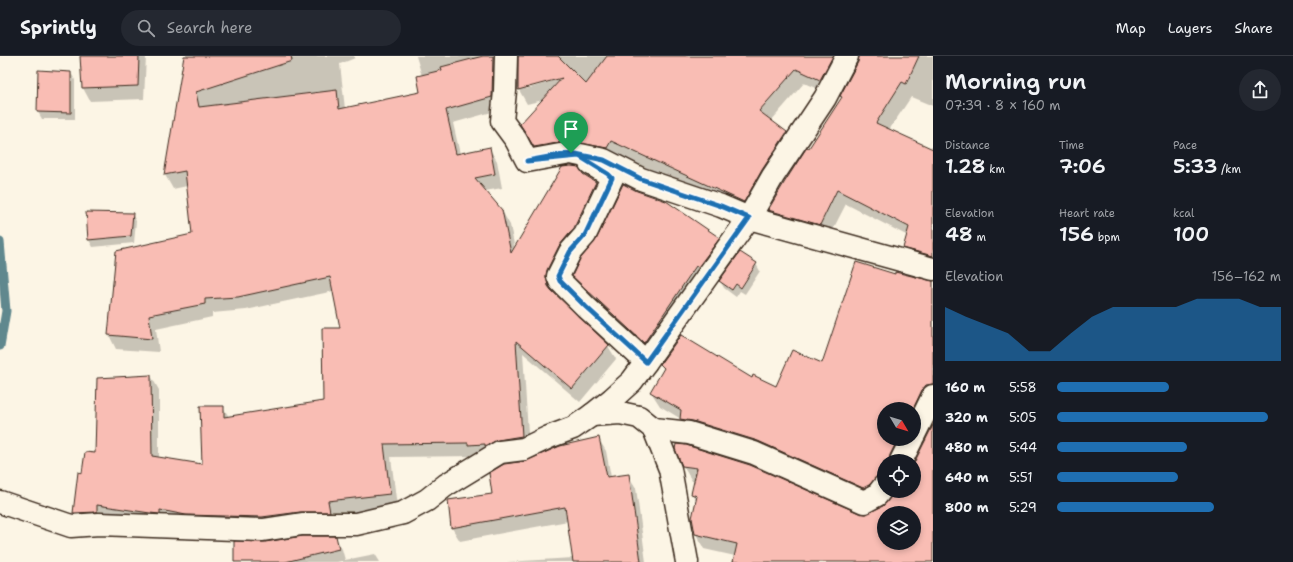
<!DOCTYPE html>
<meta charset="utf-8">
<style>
:root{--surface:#171b24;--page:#242831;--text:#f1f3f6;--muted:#9ea1a6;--line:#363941;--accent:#1f6fb2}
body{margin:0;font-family:"Shantell Sans",sans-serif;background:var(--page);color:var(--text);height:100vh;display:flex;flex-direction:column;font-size:15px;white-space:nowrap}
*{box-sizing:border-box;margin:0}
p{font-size:13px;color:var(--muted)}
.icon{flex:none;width:22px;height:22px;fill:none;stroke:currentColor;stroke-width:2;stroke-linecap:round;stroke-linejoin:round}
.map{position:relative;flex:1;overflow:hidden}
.panel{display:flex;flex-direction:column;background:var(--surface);width:360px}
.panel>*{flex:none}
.needle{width:26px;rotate:128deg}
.buttons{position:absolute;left:877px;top:346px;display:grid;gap:8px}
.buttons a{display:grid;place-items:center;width:44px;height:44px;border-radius:50%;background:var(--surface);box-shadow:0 2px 6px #0003;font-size:20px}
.pin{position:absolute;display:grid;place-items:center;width:34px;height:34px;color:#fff;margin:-41px -17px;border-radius:50% 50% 50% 0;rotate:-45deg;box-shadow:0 0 4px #0007}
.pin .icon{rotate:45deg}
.round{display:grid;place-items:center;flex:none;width:42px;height:42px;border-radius:21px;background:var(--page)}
.headline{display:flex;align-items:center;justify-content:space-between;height:68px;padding:0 12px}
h1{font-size:22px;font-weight:600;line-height:30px}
.metrics{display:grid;grid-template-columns:repeat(3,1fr);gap:6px;height:68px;padding:4px 12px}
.metrics div{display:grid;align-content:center}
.metrics b{font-size:20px;font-weight:600}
.metrics small{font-size:11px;font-weight:400}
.metrics p{font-size:11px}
.chart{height:112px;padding:8px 12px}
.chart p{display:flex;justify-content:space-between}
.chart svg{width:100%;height:72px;margin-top:4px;fill:var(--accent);opacity:.7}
ul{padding:0 12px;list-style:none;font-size:13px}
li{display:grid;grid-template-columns:64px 48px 1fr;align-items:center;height:30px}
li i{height:10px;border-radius:5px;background:var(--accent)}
header{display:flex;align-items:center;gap:24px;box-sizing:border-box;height:56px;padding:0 20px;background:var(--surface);border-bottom:1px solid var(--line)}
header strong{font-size:19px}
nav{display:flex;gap:22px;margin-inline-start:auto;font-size:14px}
.search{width:280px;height:36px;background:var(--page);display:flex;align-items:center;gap:10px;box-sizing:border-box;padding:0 14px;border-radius:22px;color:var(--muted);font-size:15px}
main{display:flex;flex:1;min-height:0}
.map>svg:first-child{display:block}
.shadow{fill:#0003;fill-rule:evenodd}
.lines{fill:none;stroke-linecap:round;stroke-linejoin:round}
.stream{stroke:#61888e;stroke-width:9}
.building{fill:#f9bdb4;stroke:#3b2a1e;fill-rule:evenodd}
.street-casing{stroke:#3b2a1e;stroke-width:25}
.street{stroke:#fcf5e5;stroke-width:22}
.route-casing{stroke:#fff;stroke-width:8}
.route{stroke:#1f6fb2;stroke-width:5}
</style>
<header>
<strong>Sprintly</strong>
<div class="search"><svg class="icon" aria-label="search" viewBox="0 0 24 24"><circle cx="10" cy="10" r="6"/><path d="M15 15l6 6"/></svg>Search here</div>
<nav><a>Map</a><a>Layers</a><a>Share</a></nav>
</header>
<main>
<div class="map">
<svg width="933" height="506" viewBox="0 0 933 506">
<rect width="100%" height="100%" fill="#fcf5e5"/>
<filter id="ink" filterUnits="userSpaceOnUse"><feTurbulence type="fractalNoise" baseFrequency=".025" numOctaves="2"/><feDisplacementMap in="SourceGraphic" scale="8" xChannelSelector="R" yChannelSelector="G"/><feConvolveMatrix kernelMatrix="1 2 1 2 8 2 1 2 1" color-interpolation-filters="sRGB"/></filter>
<g filter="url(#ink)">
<g class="shadow">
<path d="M81,0H146L144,43L90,45L83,32Z"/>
<path d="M185,0H354L355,2L340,8L345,53L422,37V20L416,0H494L501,17L499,54L453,67L460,98L489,92L497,105L502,132L485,135L502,155L510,169L515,193L583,118L596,126L604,140L554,228L553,234L554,238L608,290L616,303L580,346L523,297L529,393L476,400L391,401L397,451L334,459L337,469L81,471L74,457L79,417L83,418L151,320L159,334V402L203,410L223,351L229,361L324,346L342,273L334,235L246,254L212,257V261L156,273L159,296L116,293L109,279L117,196L193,179L187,130L173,133L165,119Z"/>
<path d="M519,0H933V50L911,41L889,74L932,94L933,89V212L912,206L904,192L908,180L846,148L828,183L777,169L769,154L843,42L860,3L855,2L829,38L804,27L771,65L787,77L795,91L752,160L619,100L544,105L529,83L543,44L527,48L519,34ZM566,19L567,21L526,33V30Z"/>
<path d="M39,15L71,17L75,24V63H42L38,56Z"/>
<path d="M132,158L136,165L134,187L93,191L89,184Z"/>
<path d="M719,182L729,200L655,304L584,237L573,220Z"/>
<path d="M756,208L760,215L745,238L740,235L736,241L724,232L720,225Z"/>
<path d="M895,219L933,226V346L914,382V353H884V383H913L903,405H884V435L877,444L689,378L681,363L660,350L651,336L664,314L661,308L752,323L776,331L823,309Z"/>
<path d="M933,371V506H734L735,500L704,493L696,478L697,446L692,438L695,425H692L683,410L677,393L859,458H870L888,447L896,435H914V409ZM884,457H914V487H884Z"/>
<path d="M598,382L606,395L611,421L628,419L636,432L646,506H506L573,502L568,465L460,485L452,472L449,445L494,439L526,406Z"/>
<path d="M336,482L342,493L345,504L375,498L380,506H343L342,505L337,506H235L263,487Z"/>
</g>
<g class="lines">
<path class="stream" d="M0,186L6,255L0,290"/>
</g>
<g class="building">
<path d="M80,0H139L138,30L82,32Z"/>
<path d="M184,0H291L292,5L196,36L199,51L337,34L339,53L420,36L417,20L442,14L441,11L483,0H493L492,41L446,54L456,98L490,91L495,118L475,122L502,154L511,197L562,111L571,110L579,111L583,118L596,126L574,172L559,190L547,214L546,220L548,230L551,234L609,289L572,333L516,285L522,380L498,384L485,390V388L468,389V387L384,388L390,438L328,445L330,456H300L262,461L186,459L160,454V458L150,457L97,449V456L73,457L78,416L82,417L85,396L95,397L97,322L151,319L152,400L202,408L200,350H224V361L323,345L322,272H340L330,221L238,241L205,243V248L149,259L152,283L108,279L116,195L192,178L185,115L164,119Z"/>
<path d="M518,0H558L586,28L607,0H833L820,24L796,13L759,55L787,76L762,114L744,146L611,85L607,92L569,85L534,91L520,68L562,22L518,34Z"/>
<path d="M859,0H919L906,28L902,26L876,67L933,93V200L903,192L909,171L837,134L820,169L768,154L784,127L807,91L809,92L842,41L840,40L858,6Z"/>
<path d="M38,14L71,16V57L37,56Z"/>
<path d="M623,128L637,135L666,145L720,182L698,211L696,210L644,287L572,220L580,203L596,184Z"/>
<path d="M86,156L133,157L131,180L88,184Z"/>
<path d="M740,196L757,207L741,232L736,228L732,234L719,225Z"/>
<path d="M856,206L895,218V216L933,225V328L926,329L922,334L913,353H884V383H898L890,399L889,405H884V418L879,419L869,429L863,432L758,385L693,365L680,363L681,354L650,336L664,312L660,308L681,279L752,322L753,319L776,330L792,294L822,307Z"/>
<path d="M933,369V506H733L737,488L695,478L692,462L697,440L691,438L697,412L682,410L675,393L676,388L686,389L750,409L859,457L865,458L883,450L895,435H914V407ZM884,457H914V487H884Z"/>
<path d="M599,381L607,421L629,418L641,506H573L565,451L451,472L448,444L492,438L489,417L504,408L526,405L560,390Z"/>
<path d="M303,480H336L339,493L285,506H234V485L265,486Z"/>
</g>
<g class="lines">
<g class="street-casing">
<g id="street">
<path d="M506,0L505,35L502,65L516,84L527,105L571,97L604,104L641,123L721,150L749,162L933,213"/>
<path d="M590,107L608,118L612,122L585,179L570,196L558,220L560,225L586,251L646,306"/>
<path d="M592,359L620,357L639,361L654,373L670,413L687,506"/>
<path d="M654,373L689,377L754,397L864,446L877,439L884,430"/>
<path d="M914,379L933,340"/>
<path d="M901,405L912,383"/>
<path d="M0,446L71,470L99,468L263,474L302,468H356L403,457L427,444L446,429L500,396L524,393L549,381L573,372L592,359L612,343L632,325L646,306L749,162L773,120L825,42L847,0"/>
</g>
</g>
<use href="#street" class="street"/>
</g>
</g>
<g class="lines" filter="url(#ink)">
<g class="route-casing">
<path id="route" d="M571,97L604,104L641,123L721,150L749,162L646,306L586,251L560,225L558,220L570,196L585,179L612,122L608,118L579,100L527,105Z"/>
</g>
<use href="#route" class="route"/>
</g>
</svg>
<div class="buttons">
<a><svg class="needle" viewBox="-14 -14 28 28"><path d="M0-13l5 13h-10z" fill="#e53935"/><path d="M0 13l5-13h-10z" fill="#9ea1a6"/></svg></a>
<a><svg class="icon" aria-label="locate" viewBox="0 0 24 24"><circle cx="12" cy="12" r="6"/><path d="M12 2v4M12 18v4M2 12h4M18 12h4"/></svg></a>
<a><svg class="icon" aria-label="layers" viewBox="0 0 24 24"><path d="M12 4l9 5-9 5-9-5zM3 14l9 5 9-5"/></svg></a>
</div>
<div class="pin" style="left:571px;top:97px;background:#1e9e55"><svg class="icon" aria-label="arrive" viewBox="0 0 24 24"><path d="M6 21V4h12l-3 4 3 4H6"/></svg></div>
</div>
<section class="panel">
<div class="headline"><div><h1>Morning run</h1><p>07:39 · 8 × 160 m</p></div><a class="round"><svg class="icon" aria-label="share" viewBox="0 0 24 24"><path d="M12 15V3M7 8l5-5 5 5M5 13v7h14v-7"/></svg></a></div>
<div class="metrics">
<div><p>Distance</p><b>1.28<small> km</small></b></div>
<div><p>Time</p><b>7:06</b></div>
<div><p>Pace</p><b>5:33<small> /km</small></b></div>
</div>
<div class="metrics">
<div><p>Elevation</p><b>48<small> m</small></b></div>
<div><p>Heart rate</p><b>156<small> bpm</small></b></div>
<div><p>kcal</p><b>100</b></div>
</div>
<div class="chart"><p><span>Elevation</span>156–162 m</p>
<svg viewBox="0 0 160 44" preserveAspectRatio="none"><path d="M0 44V11L10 17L20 22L30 27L40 38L50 38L60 27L70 17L80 11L90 11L100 11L110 11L120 6L130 6L140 6L150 11L160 11V44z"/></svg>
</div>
<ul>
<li><b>160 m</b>5:58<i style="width:50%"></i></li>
<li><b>320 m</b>5:05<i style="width:94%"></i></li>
<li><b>480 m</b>5:44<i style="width:58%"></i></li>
<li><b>640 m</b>5:51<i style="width:54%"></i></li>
<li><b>800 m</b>5:29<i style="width:70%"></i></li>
</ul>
</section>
</main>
